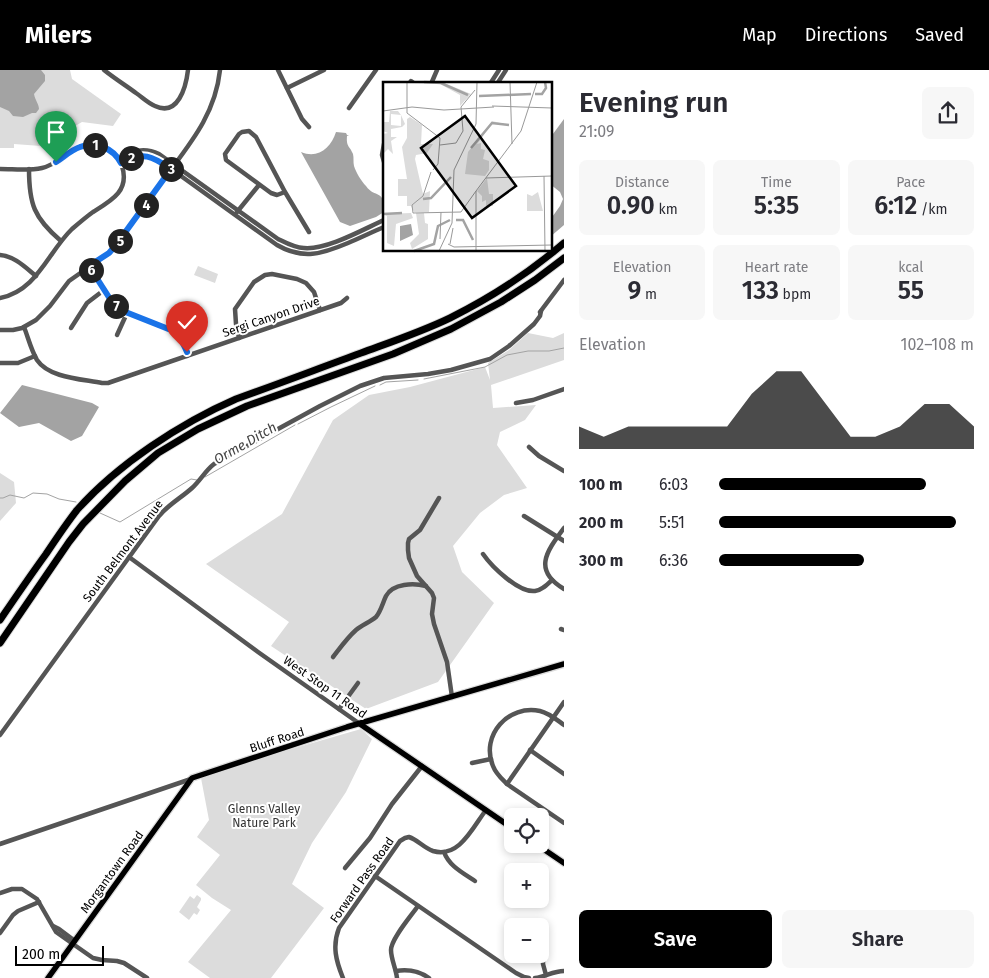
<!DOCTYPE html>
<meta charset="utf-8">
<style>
:root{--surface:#fff;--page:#f7f7f7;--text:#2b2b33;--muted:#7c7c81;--accent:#000}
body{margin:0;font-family:"Fira Sans",sans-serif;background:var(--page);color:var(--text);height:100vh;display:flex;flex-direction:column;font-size:19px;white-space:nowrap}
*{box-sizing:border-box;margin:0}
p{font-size:16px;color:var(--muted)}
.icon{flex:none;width:28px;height:28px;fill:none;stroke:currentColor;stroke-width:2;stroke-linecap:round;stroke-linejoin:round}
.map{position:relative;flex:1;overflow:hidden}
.panel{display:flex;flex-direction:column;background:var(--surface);width:425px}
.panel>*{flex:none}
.buttons{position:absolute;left:504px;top:738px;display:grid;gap:10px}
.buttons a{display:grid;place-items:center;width:45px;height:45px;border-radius:8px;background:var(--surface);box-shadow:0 2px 8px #0003;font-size:25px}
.scale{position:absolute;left:15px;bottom:12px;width:89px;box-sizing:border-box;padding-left:5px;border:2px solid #000;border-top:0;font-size:14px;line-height:18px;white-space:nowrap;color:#000;-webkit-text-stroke:4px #fff;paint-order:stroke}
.pin{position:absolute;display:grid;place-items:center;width:42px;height:42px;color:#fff;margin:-51px -21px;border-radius:50% 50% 50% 0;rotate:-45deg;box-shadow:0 0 5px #0007}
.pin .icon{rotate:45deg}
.km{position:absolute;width:25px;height:25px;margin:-12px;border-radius:50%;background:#222;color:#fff;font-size:14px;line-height:25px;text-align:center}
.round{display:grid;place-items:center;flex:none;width:52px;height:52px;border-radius:8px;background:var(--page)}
.headline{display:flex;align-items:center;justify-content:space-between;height:85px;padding:0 15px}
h1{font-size:28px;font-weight:600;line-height:38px}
.figures{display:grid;grid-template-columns:repeat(3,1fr);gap:8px;height:85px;padding:5px 15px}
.figures div{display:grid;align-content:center;border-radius:8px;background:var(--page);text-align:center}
.figures b{font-size:25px;font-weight:600}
.figures small{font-size:14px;font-weight:400}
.figures p{font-size:14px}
.chart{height:140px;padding:10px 15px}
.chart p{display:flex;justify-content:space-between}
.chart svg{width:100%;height:90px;margin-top:5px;fill:var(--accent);opacity:.7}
.action{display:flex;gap:10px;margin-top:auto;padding:10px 15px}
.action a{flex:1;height:58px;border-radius:8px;background:var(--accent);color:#fff;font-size:20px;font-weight:600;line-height:58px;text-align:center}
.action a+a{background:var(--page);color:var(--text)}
ul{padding:0 15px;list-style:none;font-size:16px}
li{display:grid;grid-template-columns:80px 60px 1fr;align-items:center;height:38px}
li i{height:12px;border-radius:6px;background:var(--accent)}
header{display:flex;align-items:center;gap:30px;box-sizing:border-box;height:70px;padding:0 25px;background:var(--accent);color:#fff}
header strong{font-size:24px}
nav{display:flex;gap:28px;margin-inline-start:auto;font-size:18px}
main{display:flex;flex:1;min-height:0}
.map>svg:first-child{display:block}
.green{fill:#dcdcdc}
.water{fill:#a3a3a3}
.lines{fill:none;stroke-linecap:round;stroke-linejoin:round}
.stream{stroke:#a3a3a3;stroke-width:1}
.major-casing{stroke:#dbdbdb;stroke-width:8}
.highway-casing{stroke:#dbdbdb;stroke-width:9}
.minor{stroke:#555;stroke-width:4.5}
.major{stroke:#000;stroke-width:5.5}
.highway{stroke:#000;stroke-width:7}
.route-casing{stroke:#fff;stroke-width:10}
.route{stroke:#1a73e8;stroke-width:6}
.labels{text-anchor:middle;stroke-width:4;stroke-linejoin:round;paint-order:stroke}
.street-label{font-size:12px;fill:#000;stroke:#fff}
.park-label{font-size:12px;fill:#333;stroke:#fff}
.water-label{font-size:14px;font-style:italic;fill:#444;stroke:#fff}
.inset-river{fill:none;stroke:#a3a3a3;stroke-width:2.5}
.inset-road{fill:none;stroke:#999;stroke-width:1}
.view{fill:#000;fill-opacity:0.15;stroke:#000;stroke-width:2.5}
.inset-edge{fill:none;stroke:#000;stroke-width:2.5}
</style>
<header>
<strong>Milers</strong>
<nav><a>Map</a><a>Directions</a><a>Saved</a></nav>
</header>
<main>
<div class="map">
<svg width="564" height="908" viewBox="0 0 564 908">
<rect width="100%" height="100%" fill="#fff"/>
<g class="green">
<path d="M0,0H70L72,9L121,44L113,56L82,52L41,76L14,74V78H0Z"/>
<path d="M198,196L218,204L215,213L194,205Z"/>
<path d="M528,263L553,268L564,263V290L491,315L493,338L536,335L525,350L500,362L497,375L527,418L504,425L480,443L453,476L462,502L494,533L438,612L366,639L271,576L289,552L206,494L282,444L333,350L369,325L410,317L485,297L490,310L488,293L509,280Z"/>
<path d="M0,403L14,412L16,433L0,451Z"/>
<path d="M361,659L372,669L346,722L312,773L292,814L324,838L271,908H210L188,892L231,840L212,828L196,815L220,785L197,767L209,750L201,708L288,680Z"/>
<path d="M197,825L201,828V830L197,837L200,840L197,845L194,843L189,850L179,842L190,826L194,829Z"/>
</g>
<g class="water">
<path d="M0,0H41L45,5V11L34,24C35,30 39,34 39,39L36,43H32L23,47L13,46L9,41L0,37Z"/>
<path d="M564,49V155L550,167V150L560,136L563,129L560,122L550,114V68Z"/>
<path d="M336,62L346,63L347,65H349L347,66C346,77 350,76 353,84C354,88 353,92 354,96C356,102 361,111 366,116C375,129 385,118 384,142L376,147L350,156L340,152L301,82C318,89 331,78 336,62Z"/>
<path d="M22,315L92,333L99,337L82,366L71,371L39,353L19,357L0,343Z"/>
</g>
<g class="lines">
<g class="stream">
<path d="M424,309L485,297L507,285L528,281H549L564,278"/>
<path d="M380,315L386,312L418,310"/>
<path d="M298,354L331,337L375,316"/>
<path d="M205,407L295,355"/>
<path d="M0,428H3L10,425L24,428L33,423L47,424L59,429L76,432"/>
<path d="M100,443L120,452L191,409L197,410"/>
</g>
<g class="major-casing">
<g id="major">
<path d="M360,654L512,758"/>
<path d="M536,774L564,793"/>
<path d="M48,908L192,708L347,657L564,594"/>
</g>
</g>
<g class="highway-casing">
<g id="highway">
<path d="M0,550C15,528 30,506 46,484C56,469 66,454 77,440C118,394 181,353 236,329C278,314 320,298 361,283C391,272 421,262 450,248C490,228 529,203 564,173"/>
<path d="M0,573L69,472L83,454L125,411L158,383L198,359L247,336L393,284L451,259L501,232L535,210L564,188"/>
</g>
</g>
<g class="minor">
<path d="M104,0C114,8 125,15 136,23C142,27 148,33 155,36C178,47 186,17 188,0"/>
<path d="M278,0L302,49L309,57"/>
<path d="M409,14L411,11L415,14"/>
<path d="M431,14L437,0"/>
<path d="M490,14L499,0"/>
<path d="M497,14L506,0"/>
<path d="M287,18L324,0"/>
<path d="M349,38L376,0"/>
<path d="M384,74L382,85L384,92"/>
<path d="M118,88C132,81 144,77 159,84L278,169C286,173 295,178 304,178C327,180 362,160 384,150"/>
<path d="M121,93C133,87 143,83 156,88L277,175C303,190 322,184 348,173C360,168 372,162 384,157"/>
<path d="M0,99C14,99 28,101 42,98C64,93 79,67 104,77C112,80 119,88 122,96C130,121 111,131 93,142C86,147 79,153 72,159C48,182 37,221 0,228"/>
<path d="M29,99C29,134 34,148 61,171"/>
<path d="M285,122L277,125L271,123L226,90L225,84L239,64L242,62L249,61L256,67L285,122L309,162"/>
<path d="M237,142L259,115"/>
<path d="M0,185C14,186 25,197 36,206"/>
<path d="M89,196L112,232L123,241L171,260C180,266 186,275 187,286"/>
<path d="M540,242L564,210"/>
<path d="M24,257C28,267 31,280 37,290C49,308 82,309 102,313H108L341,233L347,228"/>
<path d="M71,258L87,233L104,220"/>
<path d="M0,260H13L22,258L36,250L50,236L69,211L109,183L116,175C132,155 146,134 161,113C187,77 215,47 220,0"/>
<path d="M117,265L127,243"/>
<path d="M239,268L236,254L235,239L254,212L265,205L272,204L297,209L306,213L314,222L320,240"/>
<path d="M0,293H18L35,286"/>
<path d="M516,333L533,330L564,319"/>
<path d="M529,377L539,386L564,401"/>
<path d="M439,428L420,460L409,469L408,473V480L409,488L417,506L432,523L434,528L432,544L434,554L447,592L452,627"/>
<path d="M524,446L564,471"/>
<path d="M564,458C547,481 532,500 564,519"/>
<path d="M483,484C492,497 519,523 535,521C542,520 547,515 552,510"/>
<path d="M129,487L258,582L360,654"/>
<path d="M561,559L564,560"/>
<path d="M333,587C340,578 347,568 356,560C362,555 370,552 376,547C381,541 383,532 386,526C393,513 414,513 426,516"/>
<path d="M339,639L358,613"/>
<path d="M564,655C557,650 549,643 540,641C509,634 480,665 493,696C496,704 501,708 507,714L564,753"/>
<path d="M0,665L159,446C169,434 181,428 192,418C200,411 205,401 214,394L320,336L360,316L384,308L428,304L451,300L490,289L509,276L534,254L540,246L541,241"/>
<path d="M530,680L564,704"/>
<path d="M472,693L491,689"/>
<path d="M507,714L564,632"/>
<path d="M0,774L191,709"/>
<path d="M444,782C449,796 463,803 475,811"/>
<path d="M345,798L370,768L392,734L422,696"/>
<path d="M375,806L516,903L524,907L529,908"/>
<path d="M0,823L12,819H22L37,829L56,862L73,874L93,888L102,890L117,891L124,893L147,908"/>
<path d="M53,856L59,859L75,871"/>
<path d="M0,863L13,845L18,841L39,832"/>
<path d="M543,882V894L546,905"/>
<path d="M396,901C408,899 419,901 429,908"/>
<path d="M343,908C336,891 332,876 339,858L400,771L405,768L409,767C418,770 424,778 433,781C459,789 473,757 486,740"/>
<path d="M397,908C396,899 391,889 391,880C391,869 411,846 418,836"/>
<path d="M535,908C545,907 553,901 564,901"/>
</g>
<use href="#major" class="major"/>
<use href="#highway" class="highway"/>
</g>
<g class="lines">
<g class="route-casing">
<path id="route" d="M56,92C64,87 71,80 80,77C96,71 113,78 121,93C143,81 152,86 171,99L116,175L109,183L89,196L112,232L123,241L171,260C180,266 183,273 187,282"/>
</g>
<use href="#route" class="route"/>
</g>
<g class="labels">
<g class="street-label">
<text transform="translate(271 247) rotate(-19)" y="4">Sergi Canyon Drive</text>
<text transform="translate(123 481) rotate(-53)" y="4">South Belmont Avenue</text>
<text transform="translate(325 617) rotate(35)" y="4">West Stop 11 Road</text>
<text transform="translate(277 670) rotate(-18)" y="4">Bluff Road</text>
<text transform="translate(112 802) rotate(-54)" y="4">Morgantown Road</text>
<text transform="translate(362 810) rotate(-55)" y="4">Forward Pass Road</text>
</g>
<g class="park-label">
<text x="264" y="743">Glenns Valley<tspan x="264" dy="14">Nature Park</tspan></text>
</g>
<g class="water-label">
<text transform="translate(245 373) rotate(-30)" y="5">Orme Ditch</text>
</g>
</g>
<g transform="translate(383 12)">
<rect width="169" height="169" fill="#fff"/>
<path d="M0,0H59L88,12L77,24V13L57,2ZM7,29H15L18,33L8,32V43L18,44V33L22,42L19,45L8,47V55H14L8,59L10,72L5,67L0,72V52L5,51L0,49V40H6ZM27,35L39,43L38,62H50L44,71L33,73L32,77L40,112L47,109L46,130H31L28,124H24V114H15V97H24L19,65L24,56V37ZM109,39L126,43L109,42L94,62L98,61V67L102,68L100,77L106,79V88L102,94L82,92L85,70ZM104,96L106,112H110V124H103V118L99,120V114L94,109ZM155,110L160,129H144V112L149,114ZM28,131L30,136L13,142L11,164L4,161V134L0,132ZM33,131H41L42,141L45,142V157L29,167L27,161L36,152Z" fill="#dcdcdc"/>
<path d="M28,142L30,153L17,159V144Z" fill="#a3a3a3"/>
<path class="inset-river" d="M41,0L58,1L85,13M152,12H159L163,6L162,0M96,14L148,12M88,66L109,41L126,43M40,117L48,116L68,95M0,132L19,131M73,138H80L90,158M31,169L51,162L55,144L67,138"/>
<path class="inset-road" d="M24,0V31L57,56L55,82L50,88M127,0L129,62M109,24L169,26M0,29L29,25L61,28L111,25M57,63L73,61L80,49L78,25L92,8M48,90L40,114L29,123L30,131L78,130L93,109M161,94L162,169M103,96L169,94M57,157L58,130M65,162L71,165L169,163M67,162L70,146M56,169L69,141L71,88L93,42L94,0M93,169V109L138,49L154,0"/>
<path class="view" d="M82,34L133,104L89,136L38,66Z"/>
<rect width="169" height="169" class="inset-edge"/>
</g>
</svg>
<div class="buttons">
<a><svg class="icon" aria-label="locate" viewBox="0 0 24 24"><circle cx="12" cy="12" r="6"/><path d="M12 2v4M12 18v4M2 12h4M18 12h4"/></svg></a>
<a>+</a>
<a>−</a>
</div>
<div class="scale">200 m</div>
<div class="pin" style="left:56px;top:92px;background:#1e9e55"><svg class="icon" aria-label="arrive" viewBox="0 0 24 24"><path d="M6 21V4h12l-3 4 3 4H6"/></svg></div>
<div class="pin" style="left:187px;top:282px;background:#d93025"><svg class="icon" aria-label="check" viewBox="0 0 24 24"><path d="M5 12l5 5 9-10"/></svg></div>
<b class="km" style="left:95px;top:75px">1</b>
<b class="km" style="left:131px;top:88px">2</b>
<b class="km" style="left:171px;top:99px">3</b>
<b class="km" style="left:146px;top:135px">4</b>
<b class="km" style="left:120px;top:171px">5</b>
<b class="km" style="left:91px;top:200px">6</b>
<b class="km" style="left:116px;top:236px">7</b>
</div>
<section class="panel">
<div class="headline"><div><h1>Evening run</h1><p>21:09</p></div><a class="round"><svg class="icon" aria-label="share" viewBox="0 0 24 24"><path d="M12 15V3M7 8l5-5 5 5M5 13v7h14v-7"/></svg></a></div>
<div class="figures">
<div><p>Distance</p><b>0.90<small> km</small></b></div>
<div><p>Time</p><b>5:35</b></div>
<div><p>Pace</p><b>6:12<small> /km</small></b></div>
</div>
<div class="figures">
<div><p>Elevation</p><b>9<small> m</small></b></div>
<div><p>Heart rate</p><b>133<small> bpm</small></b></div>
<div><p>kcal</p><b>55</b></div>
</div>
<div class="chart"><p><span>Elevation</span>102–108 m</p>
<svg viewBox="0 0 160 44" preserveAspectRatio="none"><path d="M0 44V33L10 38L20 33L30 33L40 33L50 33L60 33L70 17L80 6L90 6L100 22L110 38L120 38L130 33L140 22L150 22L160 33V44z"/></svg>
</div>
<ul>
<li><b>100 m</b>6:03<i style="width:81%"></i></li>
<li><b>200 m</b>5:51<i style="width:93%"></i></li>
<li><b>300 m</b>6:36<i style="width:57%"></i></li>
</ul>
<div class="action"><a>Save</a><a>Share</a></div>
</section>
</main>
